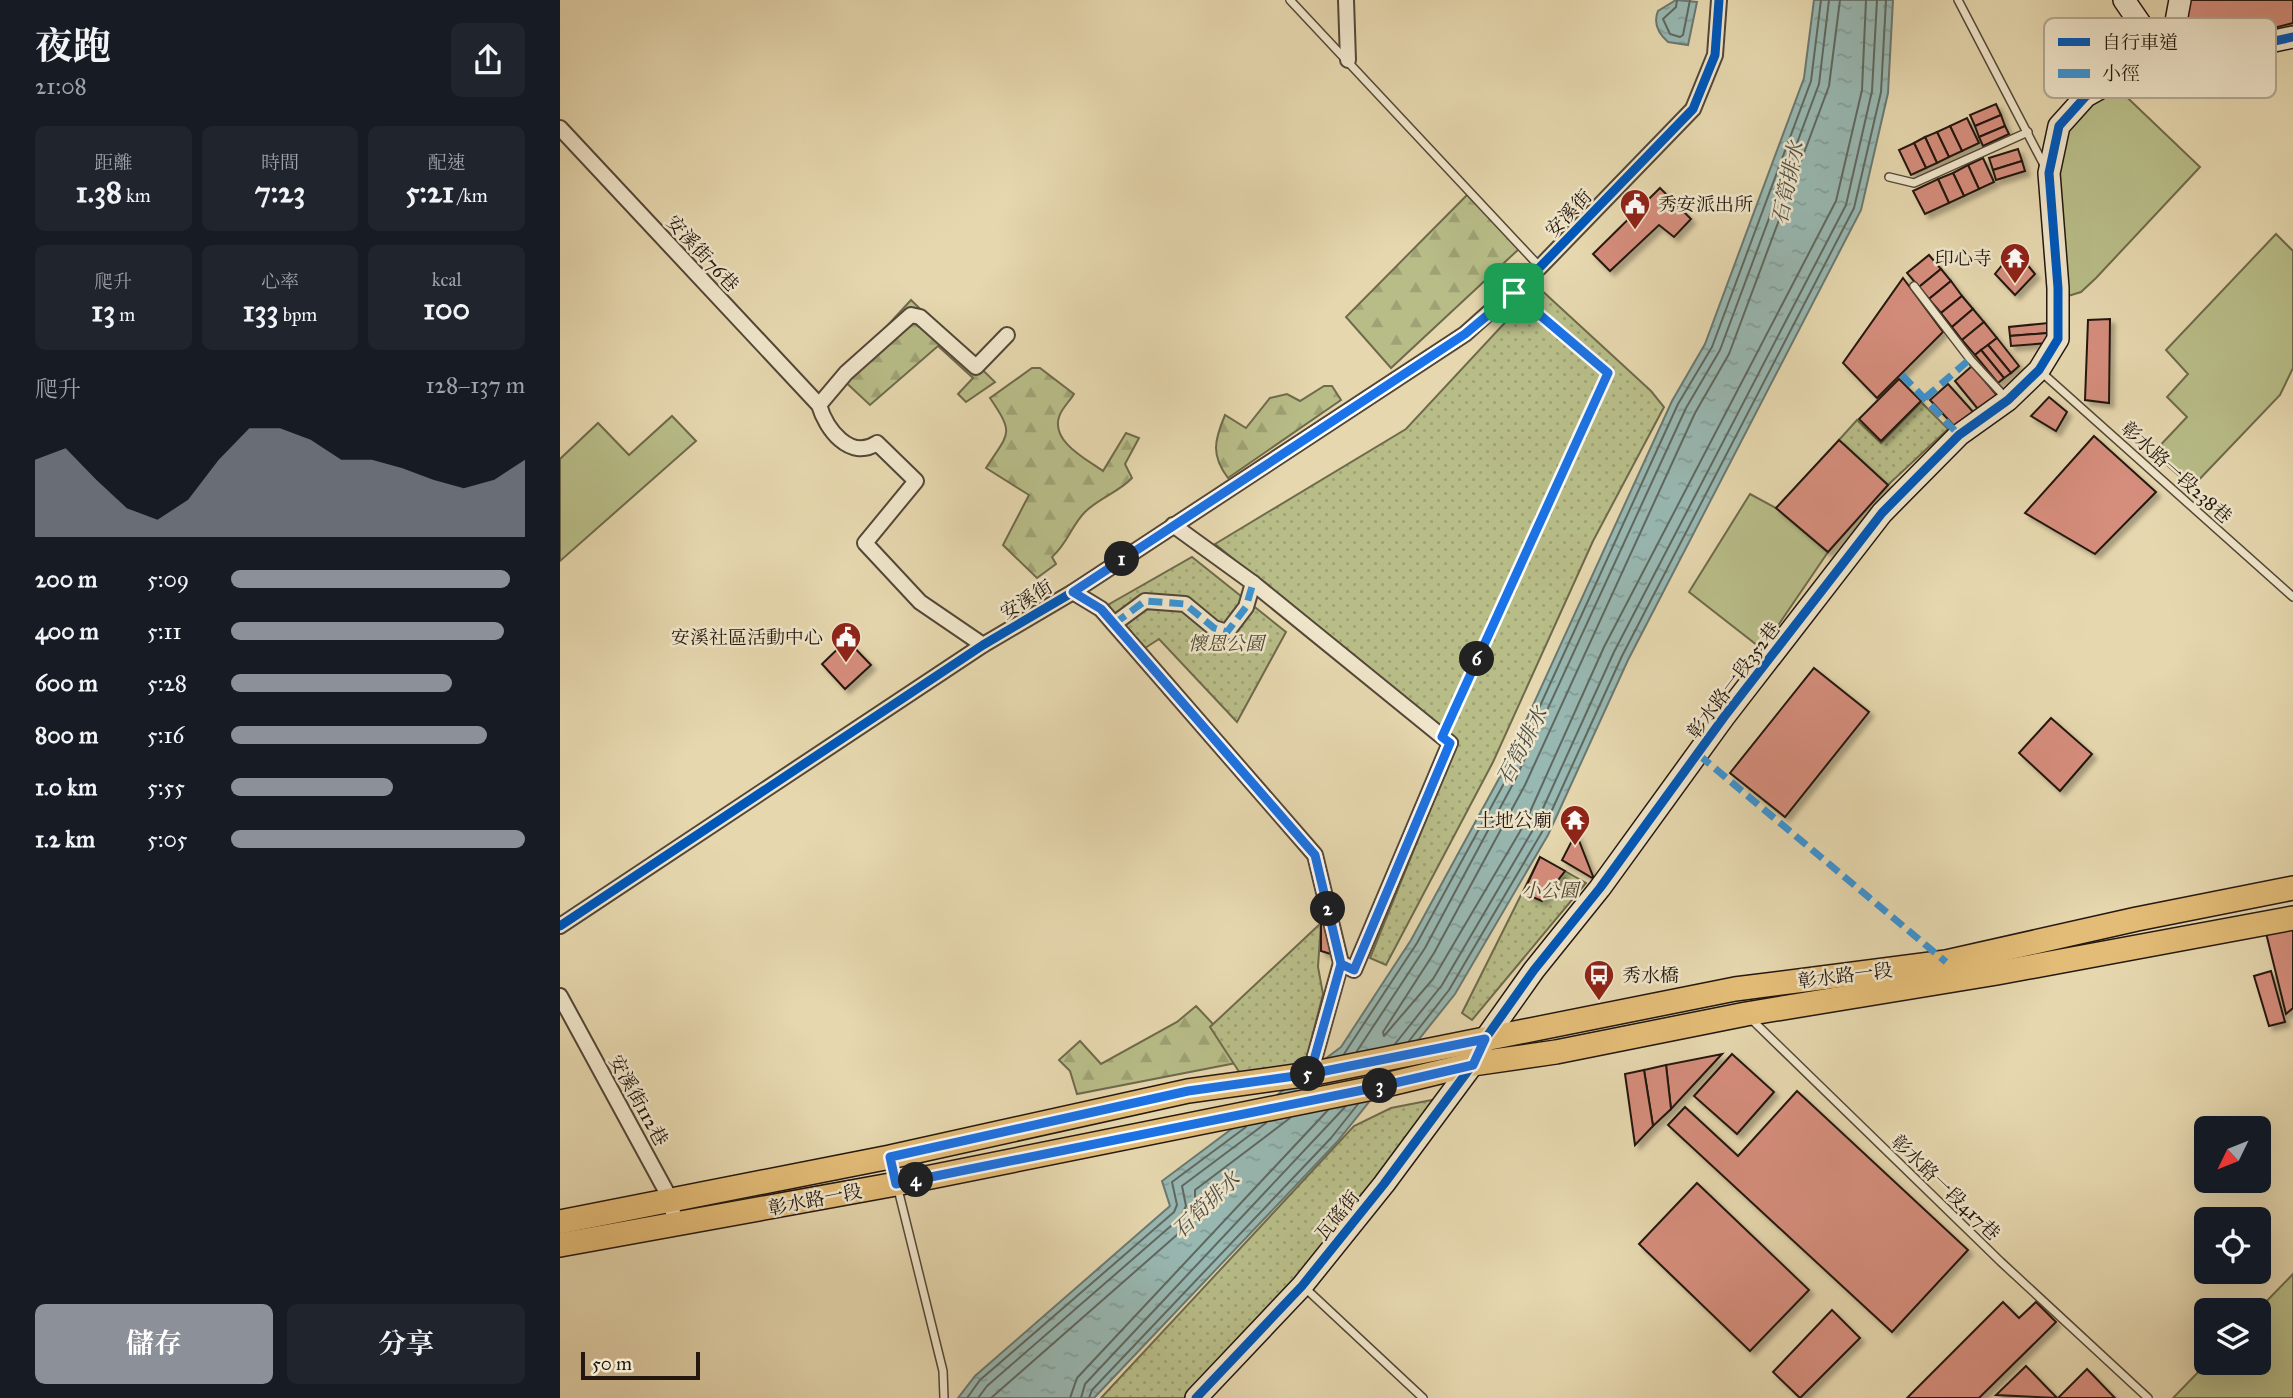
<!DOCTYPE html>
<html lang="zh-TW">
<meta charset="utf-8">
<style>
:root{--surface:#171b24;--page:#20242c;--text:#f1f3f6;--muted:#9ea1a6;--accent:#8c9099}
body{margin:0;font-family:"IM FELL Great Primer","Noto Serif TC",serif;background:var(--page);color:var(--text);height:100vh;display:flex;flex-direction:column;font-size:26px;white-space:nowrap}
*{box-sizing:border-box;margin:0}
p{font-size:23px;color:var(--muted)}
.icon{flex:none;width:38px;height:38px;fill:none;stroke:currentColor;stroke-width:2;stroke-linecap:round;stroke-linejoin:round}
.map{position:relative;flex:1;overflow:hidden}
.sheet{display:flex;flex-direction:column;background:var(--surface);width:560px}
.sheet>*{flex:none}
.needle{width:46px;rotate:227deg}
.buttons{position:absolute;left:1634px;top:1116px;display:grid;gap:14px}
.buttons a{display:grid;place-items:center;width:77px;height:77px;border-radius:10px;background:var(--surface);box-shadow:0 7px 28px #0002;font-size:35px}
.scale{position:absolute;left:21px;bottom:18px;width:119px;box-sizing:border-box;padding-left:7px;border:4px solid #24170f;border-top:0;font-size:19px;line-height:24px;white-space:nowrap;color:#24170f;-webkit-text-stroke:5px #efe5ca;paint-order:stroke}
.pin{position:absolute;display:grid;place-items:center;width:60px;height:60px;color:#fff;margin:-30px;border-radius:14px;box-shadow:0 4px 10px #0006}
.km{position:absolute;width:35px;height:35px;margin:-18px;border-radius:50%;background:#222;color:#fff;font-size:19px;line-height:35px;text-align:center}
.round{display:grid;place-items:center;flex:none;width:74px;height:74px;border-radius:10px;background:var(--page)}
.overview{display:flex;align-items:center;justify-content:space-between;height:119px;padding:0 35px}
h1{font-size:38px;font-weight:700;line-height:52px}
.metrics{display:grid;grid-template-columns:repeat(3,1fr);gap:10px;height:119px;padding:7px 35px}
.metrics div{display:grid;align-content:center;border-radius:10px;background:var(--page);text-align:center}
.metrics b{font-size:30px;font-weight:700}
.metrics small{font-size:19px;font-weight:400}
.metrics p{font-size:19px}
.chart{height:196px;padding:14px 35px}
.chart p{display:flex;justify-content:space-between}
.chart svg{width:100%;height:126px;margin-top:7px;fill:var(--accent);opacity:.7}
.button{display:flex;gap:14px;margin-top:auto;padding:14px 35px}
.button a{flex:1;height:80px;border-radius:10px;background:var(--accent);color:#fff;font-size:28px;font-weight:700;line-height:80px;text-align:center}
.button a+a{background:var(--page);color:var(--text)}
ul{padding:0 35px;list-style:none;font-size:23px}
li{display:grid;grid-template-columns:112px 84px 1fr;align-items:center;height:52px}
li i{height:18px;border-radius:9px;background:var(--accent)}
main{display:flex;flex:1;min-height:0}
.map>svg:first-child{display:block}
.grass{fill:#b8bd88;stroke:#6e6a4c;stroke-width:2}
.forest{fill:url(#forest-firs);stroke:#6e6a4c;stroke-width:2}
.park{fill:url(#park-dots);stroke:#6e6a4c;stroke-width:2}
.water{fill:url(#water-ripples);stroke:#6a7871;stroke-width:2}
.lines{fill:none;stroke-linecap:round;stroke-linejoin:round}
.shore{stroke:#5e6860;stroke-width:2}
.building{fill:#d58d7c;stroke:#24170f;stroke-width:2;filter:url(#shadow)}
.lane-casing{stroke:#544737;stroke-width:10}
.street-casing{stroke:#544737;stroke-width:18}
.secondary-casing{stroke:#24170f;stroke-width:24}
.primary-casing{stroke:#24170f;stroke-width:26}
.lane{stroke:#efe5ca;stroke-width:7}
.street{stroke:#efe5ca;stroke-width:14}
.secondary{stroke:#efe5ca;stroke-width:21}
.primary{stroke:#e3bc77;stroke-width:23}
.quiet{stroke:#3b93d2;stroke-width:7;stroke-dasharray:14 7;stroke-linecap:butt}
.cycleway-casing{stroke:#efe5ca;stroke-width:13}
.cycleway{stroke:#0057b8;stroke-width:9}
.route-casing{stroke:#fff;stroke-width:14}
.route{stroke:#1a73e8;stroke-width:9}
.labels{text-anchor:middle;stroke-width:5;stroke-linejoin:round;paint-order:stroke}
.poi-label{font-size:19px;fill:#24170f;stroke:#efe5ca;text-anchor:end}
.street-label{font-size:19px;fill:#24170f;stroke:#efe5ca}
.park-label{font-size:19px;font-style:italic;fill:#504933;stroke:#efe5ca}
.water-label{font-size:21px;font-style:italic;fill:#4d4f48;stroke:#efe5ca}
.key{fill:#efe5ca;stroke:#b2a792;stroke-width:2}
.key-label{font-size:19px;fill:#24170f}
</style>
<main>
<section class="sheet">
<div class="overview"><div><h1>夜跑</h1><p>21:08</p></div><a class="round"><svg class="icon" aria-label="share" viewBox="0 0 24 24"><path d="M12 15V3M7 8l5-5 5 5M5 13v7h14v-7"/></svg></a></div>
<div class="metrics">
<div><p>距離</p><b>1.38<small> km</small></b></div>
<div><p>時間</p><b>7:23</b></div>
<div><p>配速</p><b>5:21<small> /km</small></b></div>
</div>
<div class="metrics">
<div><p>爬升</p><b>13<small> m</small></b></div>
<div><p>心率</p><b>133<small> bpm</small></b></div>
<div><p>kcal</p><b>100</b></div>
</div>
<div class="chart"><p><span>爬升</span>128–137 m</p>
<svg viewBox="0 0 160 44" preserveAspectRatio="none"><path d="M0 44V17L10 13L20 24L30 34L40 38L50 31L60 17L70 6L80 6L90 10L100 17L110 17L120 20L130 24L140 27L150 24L160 17V44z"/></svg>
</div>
<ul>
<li><b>200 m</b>5:09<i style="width:95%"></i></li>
<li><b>400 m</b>5:11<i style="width:93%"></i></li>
<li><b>600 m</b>5:28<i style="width:75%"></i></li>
<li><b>800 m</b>5:16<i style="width:87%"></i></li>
<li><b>1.0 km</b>5:55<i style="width:55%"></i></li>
<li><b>1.2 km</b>5:05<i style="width:100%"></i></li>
</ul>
<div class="button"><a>儲存</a><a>分享</a></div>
</section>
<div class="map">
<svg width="1733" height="1398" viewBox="0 0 1733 1398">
<defs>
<pattern id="forest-firs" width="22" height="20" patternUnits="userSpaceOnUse" patternTransform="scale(1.75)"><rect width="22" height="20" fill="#b8bd88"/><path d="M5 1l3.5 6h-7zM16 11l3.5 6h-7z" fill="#9ea274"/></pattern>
<pattern id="park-dots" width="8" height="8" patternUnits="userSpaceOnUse" patternTransform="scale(1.75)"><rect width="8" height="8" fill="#b8bd88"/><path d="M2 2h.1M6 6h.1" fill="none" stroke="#9ea274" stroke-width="1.8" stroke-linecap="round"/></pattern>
<pattern id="water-ripples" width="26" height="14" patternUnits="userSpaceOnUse" patternTransform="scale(1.75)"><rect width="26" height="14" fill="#98b8b2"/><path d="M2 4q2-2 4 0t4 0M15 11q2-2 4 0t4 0" fill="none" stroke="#839d98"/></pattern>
<filter id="shadow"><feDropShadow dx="4.5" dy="4.5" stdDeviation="2" flood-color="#0004"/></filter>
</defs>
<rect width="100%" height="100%" fill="#e6d7ae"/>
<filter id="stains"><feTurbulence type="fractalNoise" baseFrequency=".00286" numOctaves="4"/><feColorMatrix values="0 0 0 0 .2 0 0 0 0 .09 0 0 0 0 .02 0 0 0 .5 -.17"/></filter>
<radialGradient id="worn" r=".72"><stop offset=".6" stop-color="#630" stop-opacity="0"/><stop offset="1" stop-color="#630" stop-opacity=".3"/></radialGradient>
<g class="grass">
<path d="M1552,83L1640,167L1536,278L1521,292L1505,297L1495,174L1500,138Z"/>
<path d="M1716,234L1733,251V368L1720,395L1632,487L1593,453L1627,417L1607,397L1628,374L1606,350Z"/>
<path d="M112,416L136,441L0,561V459L38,423L69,455Z"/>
<path d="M1190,494L1216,508L1268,552L1202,649L1129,592Z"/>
<path d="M1733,1274V1398H1613L1647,1363H1699L1697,1311Z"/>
</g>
<g class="forest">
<path d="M909,193L960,248L831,368L786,317Z"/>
<path d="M351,300L435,382L406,402L398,394L413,378L378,346L310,405L280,377Z"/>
<path d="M472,368H480L514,394C510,401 501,409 499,417C491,442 528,460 543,471L566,433L579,438L565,464L572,478C559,492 539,498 525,512C511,526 508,543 492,557L496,564L477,578L443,545L469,495L426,468C449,432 455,435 430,398Z"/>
<path d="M764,386H772L781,400L668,478C651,455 654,441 665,415L686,428L710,398L727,394L740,401Z"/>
<path d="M636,1006L654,1025L676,1063L517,1094L510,1071L499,1060L520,1041L541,1064L617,1022Z"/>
</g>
<g class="park">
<path d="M978,287L1091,391L1104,407L1033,541L933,762L826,965L810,958L898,741L655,544L846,429Z"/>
<path d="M1361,402L1388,429L1328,485L1279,440L1297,420L1321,443Z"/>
<path d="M632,557L726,632L677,722L599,639L582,650L546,606Z"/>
<path d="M980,857L1026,883L912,1020L902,1013Z"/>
<path d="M761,923L758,967L763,994L744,1069L685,1081L650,1027Z"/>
<path d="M897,1095L687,1333L625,1398H541L794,1126L831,1108Z"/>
</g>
<g class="water">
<path d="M1116,0L1137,2L1128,45L1108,42C1099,34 1093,23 1098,11Z"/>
<path d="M1254,0H1333L1328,93L1301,210L1068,660L988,835L895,994L777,1142L534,1398H398L415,1376L610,1206L602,1181L781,1047L851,940L942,773L1112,401L1145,344L1244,78Z"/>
</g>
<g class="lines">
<g class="shore">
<path d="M1117,0L1116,7L1103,19L1110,34L1120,37L1123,35L1130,0"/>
<path d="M1280,0L1269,86L1169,354L1135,413L965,785L874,953L823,1032L824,1036L873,979L965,823L1044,647L1276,201L1302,90L1306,0"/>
<path d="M849,1041L889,990L982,832L1062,656L1294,208L1321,92L1326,0"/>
<path d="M835,1044L882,985L974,828L1054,652L1286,205L1312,91L1317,0"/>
<path d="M797,1051L865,948L955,780L1126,408L1160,350L1259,84L1269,0"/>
<path d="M784,1054L857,943L948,776L1118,404L1152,347L1251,81L1261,0"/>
<path d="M407,1398L420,1380L614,1212L617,1205L612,1182L686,1127"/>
<path d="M418,1398L427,1386L620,1218L626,1206L622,1186L706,1123"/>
<path d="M431,1398L627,1226L635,1212V1190L730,1118"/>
<path d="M510,1398L517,1378L768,1110"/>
<path d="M521,1398L525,1384L785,1107"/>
<path d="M529,1398L532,1390L771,1138L798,1104"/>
</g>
</g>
<g class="building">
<path d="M1630,0H1733V23L1622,52Z"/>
<path d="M1436,104L1441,115L1415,126L1410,115Z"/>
<path d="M1441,115L1445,126L1419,137L1415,126Z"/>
<path d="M1407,118L1419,143L1402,151L1390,126Z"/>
<path d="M1390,126L1402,151L1389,157L1377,132Z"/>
<path d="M1445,126L1449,134L1423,146L1419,137Z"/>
<path d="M1377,132L1389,157L1377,163L1365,137Z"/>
<path d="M1365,137L1377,163L1366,168L1354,143Z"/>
<path d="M1354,143L1366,168L1351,175L1339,150Z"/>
<path d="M1458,149L1462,161L1433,170L1429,158Z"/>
<path d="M1423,158L1434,182L1419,189L1408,165Z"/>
<path d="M1462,161L1465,171L1436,180L1433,170Z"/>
<path d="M1408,165L1419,189L1404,196L1393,173Z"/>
<path d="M1393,173L1404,196L1389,203L1378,179Z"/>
<path d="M1378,179L1389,203L1365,214L1353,191Z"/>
<path d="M1100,188L1131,219L1114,237L1099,225L1050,271L1033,254Z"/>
<path d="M1451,254L1460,256L1475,274L1455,295L1435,274Z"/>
<path d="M1369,255L1381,269L1359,287L1347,273Z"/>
<path d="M1381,269L1391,281L1369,299L1359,287Z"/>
<path d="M1343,278L1383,332L1317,398L1283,363Z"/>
<path d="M1391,281L1402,296L1381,313L1369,299Z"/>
<path d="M1402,296L1413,309L1392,327L1381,313Z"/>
<path d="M1413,309L1424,322L1402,340L1392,327Z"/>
<path d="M1550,319L1549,403L1525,400L1528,320Z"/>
<path d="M1424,322L1437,338L1415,355L1402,340Z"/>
<path d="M1488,323V333L1450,336L1449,327Z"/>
<path d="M1488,333V343L1451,346L1450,336Z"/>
<path d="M1437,338L1459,366L1451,373L1428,345Z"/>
<path d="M1428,345L1451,373L1444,378L1421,350Z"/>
<path d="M1421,350L1444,378L1438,383L1415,355Z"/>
<path d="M1412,366L1440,399L1422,414L1395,381Z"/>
<path d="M1339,379L1361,401L1321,441L1299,419Z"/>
<path d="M1388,384L1415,414L1398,430L1370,400Z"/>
<path d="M1489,397L1507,412L1496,431L1471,416Z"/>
<path d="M1534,436L1596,492L1535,554L1465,513Z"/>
<path d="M1279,440L1328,485L1268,552L1216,508Z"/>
<path d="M287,640L311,665L285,689L262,664Z"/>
<path d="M1254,668L1309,712L1225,817L1170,773Z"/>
<path d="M1491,718L1532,754L1500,791L1459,753Z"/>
<path d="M1016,833L1034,879L1002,860Z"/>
<path d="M980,857L1005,871L982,901L963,893Z"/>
<path d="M761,923L768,924L774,955L761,951Z"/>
<path d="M1733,926V1008L1726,1014L1706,933Z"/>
<path d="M1711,971L1725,1022L1709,1026L1694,976Z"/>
<path d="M1162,1054L1111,1109L1106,1065Z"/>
<path d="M1172,1054L1214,1092L1177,1134L1134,1096Z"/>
<path d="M1106,1065L1111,1109L1093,1126L1084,1070Z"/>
<path d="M1084,1070L1093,1126L1075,1145L1065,1074Z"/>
<path d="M1237,1091L1408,1250L1332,1332L1108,1125L1125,1107L1178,1156Z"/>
<path d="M1137,1183L1249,1290L1190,1351L1079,1244Z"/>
<path d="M1443,1302L1459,1318L1476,1302L1496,1322L1419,1398H1347Z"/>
<path d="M1272,1310L1300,1338L1240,1398L1213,1372Z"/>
<path d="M1466,1366L1497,1398L1436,1395Z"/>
<path d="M1527,1369L1555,1398H1498Z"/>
</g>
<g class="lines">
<g class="lane-casing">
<g id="lane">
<path d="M730,0L980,267"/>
<path d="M1398,0L1485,167"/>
<path d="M1329,177L1354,183L1468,132"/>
<path d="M1354,286L1410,359L1445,397"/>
<path d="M1480,371L1733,597"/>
<path d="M882,736L1048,373L954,293"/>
<path d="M1191,1019L1441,1262L1588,1398"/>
<path d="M331,1161L383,1371L384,1398"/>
<path d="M743,1286L863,1398"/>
</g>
</g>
<g class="street-casing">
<g id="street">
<path d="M786,0L788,60"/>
<path d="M0,128L259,405C266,429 290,461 317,443L356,481L305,543L360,602L423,645"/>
<path d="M259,405L286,373L351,315L360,317L416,367L447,335"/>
<path d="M613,525L693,583L890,743L794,970L781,963"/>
<path d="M513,592L541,609L755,855L781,963L750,1074"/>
<path d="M554,624L585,601L625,604L654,628L667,632L686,607L693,583"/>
<path d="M0,926L423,645L513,592L905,334L980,267L1133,109L1155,55L1159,0"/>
<path d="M0,996L112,1202L114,1225"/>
</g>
</g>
<g class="secondary-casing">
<g id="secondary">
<path d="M1564,0L1608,64"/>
<path d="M1608,64L1620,0"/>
<path d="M636,1398L742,1286L824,1184L913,1064L925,1039L974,970L1040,888L1164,717L1322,513L1399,435L1448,400L1479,370L1498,339V288L1489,173L1499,126L1526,96L1551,82L1608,64L1733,37"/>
</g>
</g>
<g class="primary-casing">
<g id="primary">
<path d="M0,1222L330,1157L628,1091L750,1074L1175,989L1386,962L1577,919L1733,888"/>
<path d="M0,1245L336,1184L813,1088L913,1064L996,1052L1186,1014L1437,973L1733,918"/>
</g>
</g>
<use href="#lane" class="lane"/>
<use href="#street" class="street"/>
<use href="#secondary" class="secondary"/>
<use href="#primary" class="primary"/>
<g class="quiet">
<path d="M1342,375L1399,435"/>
<path d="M1365,398L1410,359"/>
<path d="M554,624L585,601L625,604L654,628L667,632L686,607L693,583"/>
<path d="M1139,755L1386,962"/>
</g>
<g class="cycleway-casing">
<g id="cycleway">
<path d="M0,926L423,645L513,592L905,334L980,267L1133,109L1155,55L1159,0"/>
<path d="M636,1398L742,1286L824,1184L913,1064L925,1039L974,970L1040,888L1164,717L1322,513L1399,435L1448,400L1479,370L1498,339V288L1489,173L1499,126L1526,96L1551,82L1608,64L1733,37"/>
</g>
</g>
<use href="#cycleway" class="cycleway"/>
</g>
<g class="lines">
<g class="route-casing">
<path id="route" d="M954,293L905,334L513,592L541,609L755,855L781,964L750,1074L925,1039L913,1065L813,1088L336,1184L330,1157L628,1091L750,1074L781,964L794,970L890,743L882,737L1048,373L954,293"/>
</g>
<use href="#route" class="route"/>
</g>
<defs>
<g id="civic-pin" transform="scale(1.575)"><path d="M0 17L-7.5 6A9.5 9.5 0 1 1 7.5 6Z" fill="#8f2418" stroke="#efe5ca"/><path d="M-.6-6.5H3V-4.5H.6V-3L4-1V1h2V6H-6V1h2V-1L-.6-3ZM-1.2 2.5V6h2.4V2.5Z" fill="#fff"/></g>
<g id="temple-pin" transform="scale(1.575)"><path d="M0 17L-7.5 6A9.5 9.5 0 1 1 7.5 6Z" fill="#8f2418" stroke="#efe5ca"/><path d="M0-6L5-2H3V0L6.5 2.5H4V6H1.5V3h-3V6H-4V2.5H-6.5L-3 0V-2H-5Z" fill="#fff"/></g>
<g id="bus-pin" transform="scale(1.575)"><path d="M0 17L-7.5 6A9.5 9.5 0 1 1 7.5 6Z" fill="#8f2418" stroke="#efe5ca"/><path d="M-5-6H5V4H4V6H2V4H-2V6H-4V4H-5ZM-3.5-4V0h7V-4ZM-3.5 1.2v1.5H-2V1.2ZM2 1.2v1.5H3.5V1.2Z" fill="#fff"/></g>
</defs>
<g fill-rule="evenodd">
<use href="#civic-pin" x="1075" y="204"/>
<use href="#temple-pin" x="1455" y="258"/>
<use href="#civic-pin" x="286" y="637"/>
<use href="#temple-pin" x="1015" y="820"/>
<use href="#bus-pin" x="1039" y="975"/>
</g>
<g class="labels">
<g class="poi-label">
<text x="1098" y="211" text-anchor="start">秀安派出所</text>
<text x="1432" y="265">印心寺</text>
<text x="263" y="644">安溪社區活動中心</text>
<text x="992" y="827">土地公廟</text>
<text x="1062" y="982" text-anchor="start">秀水橋</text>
</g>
<g class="street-label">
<text transform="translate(1008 213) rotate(-46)" y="7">安溪街</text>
<text transform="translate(143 253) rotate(47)" y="7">安溪街76巷</text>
<text transform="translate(1617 472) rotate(42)" y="7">彰水路一段238巷</text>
<text transform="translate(466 599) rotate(-31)" y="7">安溪街</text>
<text transform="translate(1173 680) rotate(-53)" y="7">彰水路一段352巷</text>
<text transform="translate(1285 975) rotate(-7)" y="7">彰水路一段</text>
<text transform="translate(79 1100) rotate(61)" y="7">安溪街112巷</text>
<text transform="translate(1386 1187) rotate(44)" y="7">彰水路一段417巷</text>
<text transform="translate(255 1199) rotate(-11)" y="7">彰水路一段</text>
<text transform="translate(777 1215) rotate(-51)" y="7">瓦磘街</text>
</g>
<g class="park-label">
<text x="666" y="650">懷恩公園</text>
<text x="990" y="897">小公園</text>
</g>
<g class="water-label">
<text transform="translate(1228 183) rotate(-78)" y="7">石筍排水</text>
<text transform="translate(962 746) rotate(-62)" y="7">石筍排水</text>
<text transform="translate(646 1205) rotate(-44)" y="7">石筍排水</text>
</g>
</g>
<rect x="1484" y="18" width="232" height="80" rx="10" class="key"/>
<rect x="1498" y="38" width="32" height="8" fill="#0057b8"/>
<rect x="1498" y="69" width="32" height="9" fill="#3b93d2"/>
<g class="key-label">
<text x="1542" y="49">自行車道</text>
<text x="1542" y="80">小徑</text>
</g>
<rect width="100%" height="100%" filter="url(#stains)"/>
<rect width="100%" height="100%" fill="url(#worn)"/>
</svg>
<div class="buttons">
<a><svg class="needle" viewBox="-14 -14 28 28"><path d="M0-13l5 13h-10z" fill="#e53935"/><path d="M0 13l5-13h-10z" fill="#9ea1a6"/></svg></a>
<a><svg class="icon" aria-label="locate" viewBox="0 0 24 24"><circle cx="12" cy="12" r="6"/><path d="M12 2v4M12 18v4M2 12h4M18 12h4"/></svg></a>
<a><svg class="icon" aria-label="layers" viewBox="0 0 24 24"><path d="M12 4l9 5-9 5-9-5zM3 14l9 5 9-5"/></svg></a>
</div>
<div class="scale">50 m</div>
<div class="pin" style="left:954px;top:293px;background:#1e9e55"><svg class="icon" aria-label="arrive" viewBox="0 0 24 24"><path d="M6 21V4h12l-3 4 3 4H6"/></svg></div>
<b class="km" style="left:562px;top:559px">1</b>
<b class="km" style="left:768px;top:909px">2</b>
<b class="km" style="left:820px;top:1086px">3</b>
<b class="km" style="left:356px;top:1180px">4</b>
<b class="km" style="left:748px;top:1074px">5</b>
<b class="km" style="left:917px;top:659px">6</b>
</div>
</main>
